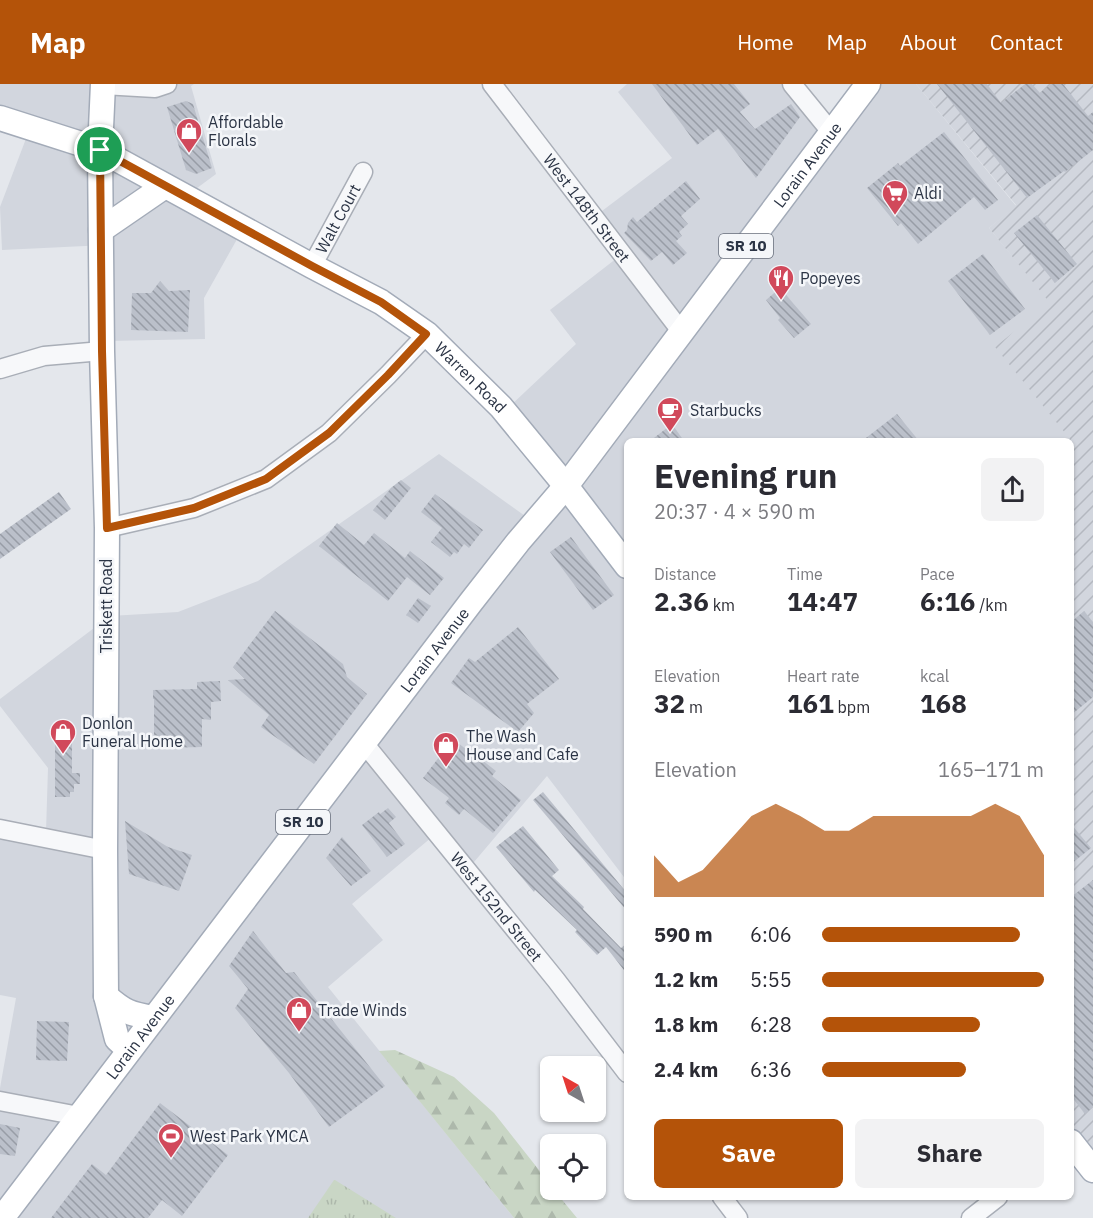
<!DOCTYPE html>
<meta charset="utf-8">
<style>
:root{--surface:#fff;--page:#f2f2f3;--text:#2b2b33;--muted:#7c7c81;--accent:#b45309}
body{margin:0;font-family:"IBM Plex Sans",sans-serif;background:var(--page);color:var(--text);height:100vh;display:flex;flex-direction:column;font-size:22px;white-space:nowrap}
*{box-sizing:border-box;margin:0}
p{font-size:20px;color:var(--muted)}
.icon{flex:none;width:33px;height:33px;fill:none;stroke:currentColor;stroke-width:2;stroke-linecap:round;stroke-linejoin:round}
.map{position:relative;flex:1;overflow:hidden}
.sheet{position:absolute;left:624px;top:354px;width:450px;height:762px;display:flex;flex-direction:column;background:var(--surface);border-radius:9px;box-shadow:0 2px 4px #0004}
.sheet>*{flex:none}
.needle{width:39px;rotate:321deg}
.tools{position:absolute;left:540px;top:972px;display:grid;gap:12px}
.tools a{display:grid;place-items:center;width:66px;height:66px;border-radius:9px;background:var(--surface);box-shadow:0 2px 4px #0004;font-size:30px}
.pin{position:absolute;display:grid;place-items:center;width:51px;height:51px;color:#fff;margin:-26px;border:3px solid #fff;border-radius:50%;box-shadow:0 2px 6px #0007}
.round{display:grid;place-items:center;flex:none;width:63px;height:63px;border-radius:9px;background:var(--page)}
.overview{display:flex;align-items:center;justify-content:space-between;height:102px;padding:0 30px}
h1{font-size:33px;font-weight:800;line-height:45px}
.figures{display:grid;grid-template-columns:repeat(3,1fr);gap:9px;height:102px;padding:6px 30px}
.figures div{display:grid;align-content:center}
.figures b{font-size:26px;font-weight:800}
.figures small{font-size:16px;font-weight:400}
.figures p{font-size:16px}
.chart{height:168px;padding:12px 30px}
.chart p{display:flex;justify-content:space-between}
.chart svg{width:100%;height:108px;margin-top:6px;fill:var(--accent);opacity:.7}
.cta{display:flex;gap:12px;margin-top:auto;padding:12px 30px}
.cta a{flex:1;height:69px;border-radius:9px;background:var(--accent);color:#fff;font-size:24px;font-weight:800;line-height:69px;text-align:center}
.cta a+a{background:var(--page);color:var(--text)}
ul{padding:0 30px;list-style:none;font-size:20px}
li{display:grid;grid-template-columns:96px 72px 1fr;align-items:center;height:45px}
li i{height:15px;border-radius:8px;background:var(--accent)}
header{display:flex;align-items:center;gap:36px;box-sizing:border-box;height:84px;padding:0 30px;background:var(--accent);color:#fff}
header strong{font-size:28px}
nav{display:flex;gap:33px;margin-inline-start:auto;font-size:21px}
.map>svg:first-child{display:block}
.built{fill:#d2d6de}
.industrial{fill:url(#industrial-furrows)}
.grass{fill:url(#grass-tufts)}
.forest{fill:url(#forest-firs)}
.building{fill:url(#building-back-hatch)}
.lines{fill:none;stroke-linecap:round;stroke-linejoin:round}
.minor-casing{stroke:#a9aeb7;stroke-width:21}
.major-casing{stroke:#a3abb8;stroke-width:27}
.minor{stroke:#f7f8fa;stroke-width:18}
.major{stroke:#fff;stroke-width:24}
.route-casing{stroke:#fff;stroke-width:12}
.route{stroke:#b45309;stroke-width:8}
.labels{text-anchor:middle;stroke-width:5;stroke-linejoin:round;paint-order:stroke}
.shield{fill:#f4f6f9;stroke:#676e7b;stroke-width:1.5}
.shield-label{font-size:15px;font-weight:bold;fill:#2b3445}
.poi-label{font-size:16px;fill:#2b3445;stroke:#f4f6f9;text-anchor:start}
.street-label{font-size:16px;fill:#2b3445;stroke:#f4f6f9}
</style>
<header>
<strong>Map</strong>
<nav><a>Home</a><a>Map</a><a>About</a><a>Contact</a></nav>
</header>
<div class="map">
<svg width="1093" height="1134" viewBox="0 0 1093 1134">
<defs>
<pattern id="industrial-furrows" width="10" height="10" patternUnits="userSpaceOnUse" patternTransform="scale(1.5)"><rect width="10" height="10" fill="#d2d6de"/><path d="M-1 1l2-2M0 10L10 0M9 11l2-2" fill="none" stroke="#b4b8c0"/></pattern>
<pattern id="grass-tufts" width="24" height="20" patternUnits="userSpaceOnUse" patternTransform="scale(1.5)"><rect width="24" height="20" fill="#c9d6c5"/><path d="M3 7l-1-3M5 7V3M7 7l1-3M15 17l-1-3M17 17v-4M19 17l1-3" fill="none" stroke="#adb8ab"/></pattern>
<pattern id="forest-firs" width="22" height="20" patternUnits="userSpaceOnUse" patternTransform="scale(1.5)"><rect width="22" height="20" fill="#c9d6c5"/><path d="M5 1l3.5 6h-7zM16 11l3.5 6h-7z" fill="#adb8ab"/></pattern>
<pattern id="building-back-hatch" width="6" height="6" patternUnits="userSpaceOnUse" patternTransform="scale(1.5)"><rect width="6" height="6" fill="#bbc0ca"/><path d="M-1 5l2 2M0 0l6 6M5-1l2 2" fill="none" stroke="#989da6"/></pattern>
</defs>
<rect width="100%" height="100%" fill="#e4e7ec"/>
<g class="built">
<path d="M0,0H194L191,2L216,90L189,110L245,141L204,214L205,255L108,257L106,161L2,166L0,123L27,52L0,43Z"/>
<path d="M627,0H783L831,61L877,0H916L1016,122L989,144L1051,219L1070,355L1068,357H627V797L547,692L463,791L432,753L352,820L383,856L328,903L514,1134H0V1004L16,914L0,911V741L46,748L48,684L0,622V615L110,532L178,528L258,497L439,370L532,437L564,393L509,323L576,260L550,226L626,167L598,130L672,74L618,8Z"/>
</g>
<path class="industrial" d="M916,0H1093V1092L1071,1064V357H1068L1070,355L995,263L1050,219L989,144L1016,121Z"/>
<path class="grass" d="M334,1096H335L396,1134H308Z"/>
<path class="forest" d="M395,966L454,993L494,1029L550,1100V1106H554L577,1134H514L379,967Z"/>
<g class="building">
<path d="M652,0H734L750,20L740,28L755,45L791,20L800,33L756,94L718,45L697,61Z"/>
<path d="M937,0H987L1001,19L1025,0H1032L1040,9L1051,0H1063L1088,32L1093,28V66L1065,88L1064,87L1027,114Z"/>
<path d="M186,17L193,20L212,84L196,90L186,86L167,23Z"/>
<path d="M944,48L998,116L985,126L974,113L918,160L901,139L898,142L867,104L898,79L900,82Z"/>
<path d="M686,97L700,115L681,132L688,140L679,148L682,152L676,157L687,169L673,181L662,168L651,177L624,149L627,146L628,139L633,133L637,138Z"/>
<path d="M1037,131L1077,180L1055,199L1014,149Z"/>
<path d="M983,170L1025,225L990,251L948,197Z"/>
<path d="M160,197L169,207L190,206L188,248L131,246L132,209H151Z"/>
<path d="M780,204L811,240L794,254L778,236L780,234L766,216Z"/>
<path d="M897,330L919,357H862Z"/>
<path d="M672,340L684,357H650Z"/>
<path d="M401,396L411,404L385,436L373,426L391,404Z"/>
<path d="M59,408L71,425L0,475V450Z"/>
<path d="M435,410L483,446L469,464L464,460L457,470L454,468L450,473L431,458L442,444L421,428Z"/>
<path d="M337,439L364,461L374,449L405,474L410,467L444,494L430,511L407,493L388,517L319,462Z"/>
<path d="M571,453L614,511L593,526L550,468Z"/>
<path d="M418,514L431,522L418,539L406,531Z"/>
<path d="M275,527L343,580L347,593L367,610L314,680L261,643L269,631L228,596L245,595L233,583Z"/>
<path d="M1084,527L1093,538V613L1071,631V538Z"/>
<path d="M518,543L559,595L527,620L534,629L518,648L451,599L469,574L475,578Z"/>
<path d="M220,597L221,617L211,618V636L202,635V663L161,664L162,657H154V615H153V606L197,605V598Z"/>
<path d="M55,652H72V689H80V700H74V708H70V713H55Z"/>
<path d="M453,655L481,677L482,676L496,687L492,692L521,716L493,749L464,725L459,731L445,719L449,714L423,694Z"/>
<path d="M543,708L627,809V827L533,716Z"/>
<path d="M388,724L396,733L389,739L405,760L387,773L362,741L379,728L380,730Z"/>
<path d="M125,737L168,763L192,771L179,807L129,790Z"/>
<path d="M1071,740L1091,764L1071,780Z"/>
<path d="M523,742L559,786L552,792L584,823L583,825L621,864L627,859V890L606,863L597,871L575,848L577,846L535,806L534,808L496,763Z"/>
<path d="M342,753L371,787L351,802L326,774Z"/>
<path d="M1093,796V1023L1085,1030L1071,1012V813Z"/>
<path d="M253,847L286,889L294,888L385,1002L329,1043L289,989L235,924L248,905L229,882Z"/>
<path d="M37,937L69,938L67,977L36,976Z"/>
<path d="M160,1019L228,1071L182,1132L162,1116L148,1134H51L92,1080L106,1091Z"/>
<path d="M0,1040L20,1044L15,1072L0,1070Z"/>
</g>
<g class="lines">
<g class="minor-casing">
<g id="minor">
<path id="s1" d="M492,0L681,247"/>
<path d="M792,0L832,49"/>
<path d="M103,1L155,4L167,0"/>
<path id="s2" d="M312,182L363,88"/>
<path d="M0,285L44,272L102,267"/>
<path d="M107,444L194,424L266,395L329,349L388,291L427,250"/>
<path id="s3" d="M363,658L556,896L627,989"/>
<path d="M0,745L105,766"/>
<path d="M0,1017L79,1032"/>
<path d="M722,1113L738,1134"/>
<path d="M971,1134L998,1113"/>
</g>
</g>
<g class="major-casing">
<g id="major">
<path d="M103,0L100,66L102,267L107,444L105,766L106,912L117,955L129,966"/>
<path id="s4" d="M0,34L100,66L312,182L381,218L427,250L501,323L566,402L627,482"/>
<path d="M101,146L165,102"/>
<path d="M106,912C124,928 130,930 153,934"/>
<path d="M1071,1058L1093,1086"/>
<path id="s5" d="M2,1134L471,518L518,458L566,402L868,0"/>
</g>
</g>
<use href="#minor" class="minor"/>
<use href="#major" class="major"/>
</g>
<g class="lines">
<g class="route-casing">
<path id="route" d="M100,66L312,182L381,218L426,250L388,291L329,349L266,395L194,424L107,444L102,267Z"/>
</g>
<use href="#route" class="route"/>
</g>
<defs>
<g id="shop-pin" transform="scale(1.35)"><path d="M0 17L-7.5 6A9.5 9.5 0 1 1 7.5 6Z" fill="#d1495b" stroke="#f4f6f9"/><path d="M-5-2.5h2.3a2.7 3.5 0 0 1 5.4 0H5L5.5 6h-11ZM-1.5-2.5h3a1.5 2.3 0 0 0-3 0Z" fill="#fff"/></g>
<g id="supermarket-pin" transform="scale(1.35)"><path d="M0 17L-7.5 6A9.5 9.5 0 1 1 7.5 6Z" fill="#d1495b" stroke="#f4f6f9"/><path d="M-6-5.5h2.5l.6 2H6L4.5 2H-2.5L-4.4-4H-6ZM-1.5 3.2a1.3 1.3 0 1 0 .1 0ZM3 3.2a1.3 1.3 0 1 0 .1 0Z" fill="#fff"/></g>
<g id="restaurant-pin" transform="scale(1.35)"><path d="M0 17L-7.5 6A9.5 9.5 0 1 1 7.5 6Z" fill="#d1495b" stroke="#f4f6f9"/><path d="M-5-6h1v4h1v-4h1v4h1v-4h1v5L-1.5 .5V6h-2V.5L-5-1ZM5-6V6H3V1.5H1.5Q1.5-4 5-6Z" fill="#fff"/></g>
<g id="cafe-pin" transform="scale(1.35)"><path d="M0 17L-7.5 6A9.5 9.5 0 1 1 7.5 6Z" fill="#d1495b" stroke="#f4f6f9"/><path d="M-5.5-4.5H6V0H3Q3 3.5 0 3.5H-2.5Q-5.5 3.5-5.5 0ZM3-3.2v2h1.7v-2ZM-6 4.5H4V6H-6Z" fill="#fff"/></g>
<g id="stadium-pin" transform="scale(1.35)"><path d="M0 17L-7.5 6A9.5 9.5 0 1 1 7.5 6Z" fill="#d1495b" stroke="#f4f6f9"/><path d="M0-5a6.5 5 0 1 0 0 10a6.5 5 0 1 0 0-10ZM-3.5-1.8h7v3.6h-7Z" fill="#fff"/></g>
</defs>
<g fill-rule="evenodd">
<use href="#shop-pin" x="189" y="47"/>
<use href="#supermarket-pin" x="895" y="109"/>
<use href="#restaurant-pin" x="781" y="194"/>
<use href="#cafe-pin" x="670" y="326"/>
<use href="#shop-pin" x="63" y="648"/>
<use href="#shop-pin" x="446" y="661"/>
<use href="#shop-pin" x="299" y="926"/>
<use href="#stadium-pin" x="171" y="1052"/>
</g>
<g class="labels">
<g class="shield">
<rect x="719" y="150" width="54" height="24" rx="4.5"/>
<rect x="276" y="726" width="54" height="24" rx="4.5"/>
</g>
<g class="shield-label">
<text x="746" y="167">SR 10</text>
<text x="303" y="743">SR 10</text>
</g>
<g class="poi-label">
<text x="208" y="44">Affordable<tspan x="208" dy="18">Florals</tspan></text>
<text x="914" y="115">Aldi</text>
<text x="800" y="200">Popeyes</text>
<text x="690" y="332">Starbucks</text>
<text x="82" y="645">Donlon<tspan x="82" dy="18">Funeral Home</tspan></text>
<text x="466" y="658">The Wash<tspan x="466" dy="18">House and Cafe</tspan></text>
<text x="318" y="932">Trade Winds</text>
<text x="190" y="1058">West Park YMCA</text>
</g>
<g class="street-label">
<text dy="6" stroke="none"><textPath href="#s5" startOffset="1326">Lorain Avenue</textPath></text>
<text dy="6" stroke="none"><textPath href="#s1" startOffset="156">West 148th Street</textPath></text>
<text dy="6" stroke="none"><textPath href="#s2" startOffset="54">Walt Court</textPath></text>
<text dy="6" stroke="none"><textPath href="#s4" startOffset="542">Warren Road</textPath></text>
<text transform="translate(106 522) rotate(-90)" y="6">Triskett Road</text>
<text dy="6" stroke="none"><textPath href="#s5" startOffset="714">Lorain Avenue</textPath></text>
<text dy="6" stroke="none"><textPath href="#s3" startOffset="212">West 152nd Street</textPath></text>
<text dy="6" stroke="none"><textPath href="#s5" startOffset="228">Lorain Avenue</textPath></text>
</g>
</g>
</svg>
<div class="tools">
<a><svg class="needle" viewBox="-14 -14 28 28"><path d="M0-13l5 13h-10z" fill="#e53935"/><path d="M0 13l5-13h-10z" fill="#7c7c81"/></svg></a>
<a><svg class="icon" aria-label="locate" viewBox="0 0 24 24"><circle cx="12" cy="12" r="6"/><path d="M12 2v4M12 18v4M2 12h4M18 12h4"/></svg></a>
</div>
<div class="pin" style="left:100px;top:66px;background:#1e9e55"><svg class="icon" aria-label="arrive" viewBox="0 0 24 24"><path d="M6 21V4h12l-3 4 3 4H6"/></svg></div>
<section class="sheet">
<div class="overview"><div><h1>Evening run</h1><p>20:37 · 4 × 590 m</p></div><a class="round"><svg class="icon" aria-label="share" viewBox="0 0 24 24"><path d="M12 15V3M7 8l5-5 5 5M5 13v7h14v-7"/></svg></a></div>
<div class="figures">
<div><p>Distance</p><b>2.36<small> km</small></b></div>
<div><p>Time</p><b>14:47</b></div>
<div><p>Pace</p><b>6:16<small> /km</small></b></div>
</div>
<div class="figures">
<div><p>Elevation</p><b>32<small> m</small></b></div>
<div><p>Heart rate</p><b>161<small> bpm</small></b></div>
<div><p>kcal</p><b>168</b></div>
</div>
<div class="chart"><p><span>Elevation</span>165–171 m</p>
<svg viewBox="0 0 160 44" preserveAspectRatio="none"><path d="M0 44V27L10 38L20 33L30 22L40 11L50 6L60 11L70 17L80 17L90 11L100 11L110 11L120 11L130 11L140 6L150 11L160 27V44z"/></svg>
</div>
<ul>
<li><b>590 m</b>6:06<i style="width:89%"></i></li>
<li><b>1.2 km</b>5:55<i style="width:100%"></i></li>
<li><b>1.8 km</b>6:28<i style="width:71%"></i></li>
<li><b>2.4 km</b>6:36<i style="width:65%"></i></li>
</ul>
<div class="cta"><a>Save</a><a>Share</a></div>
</section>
</div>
